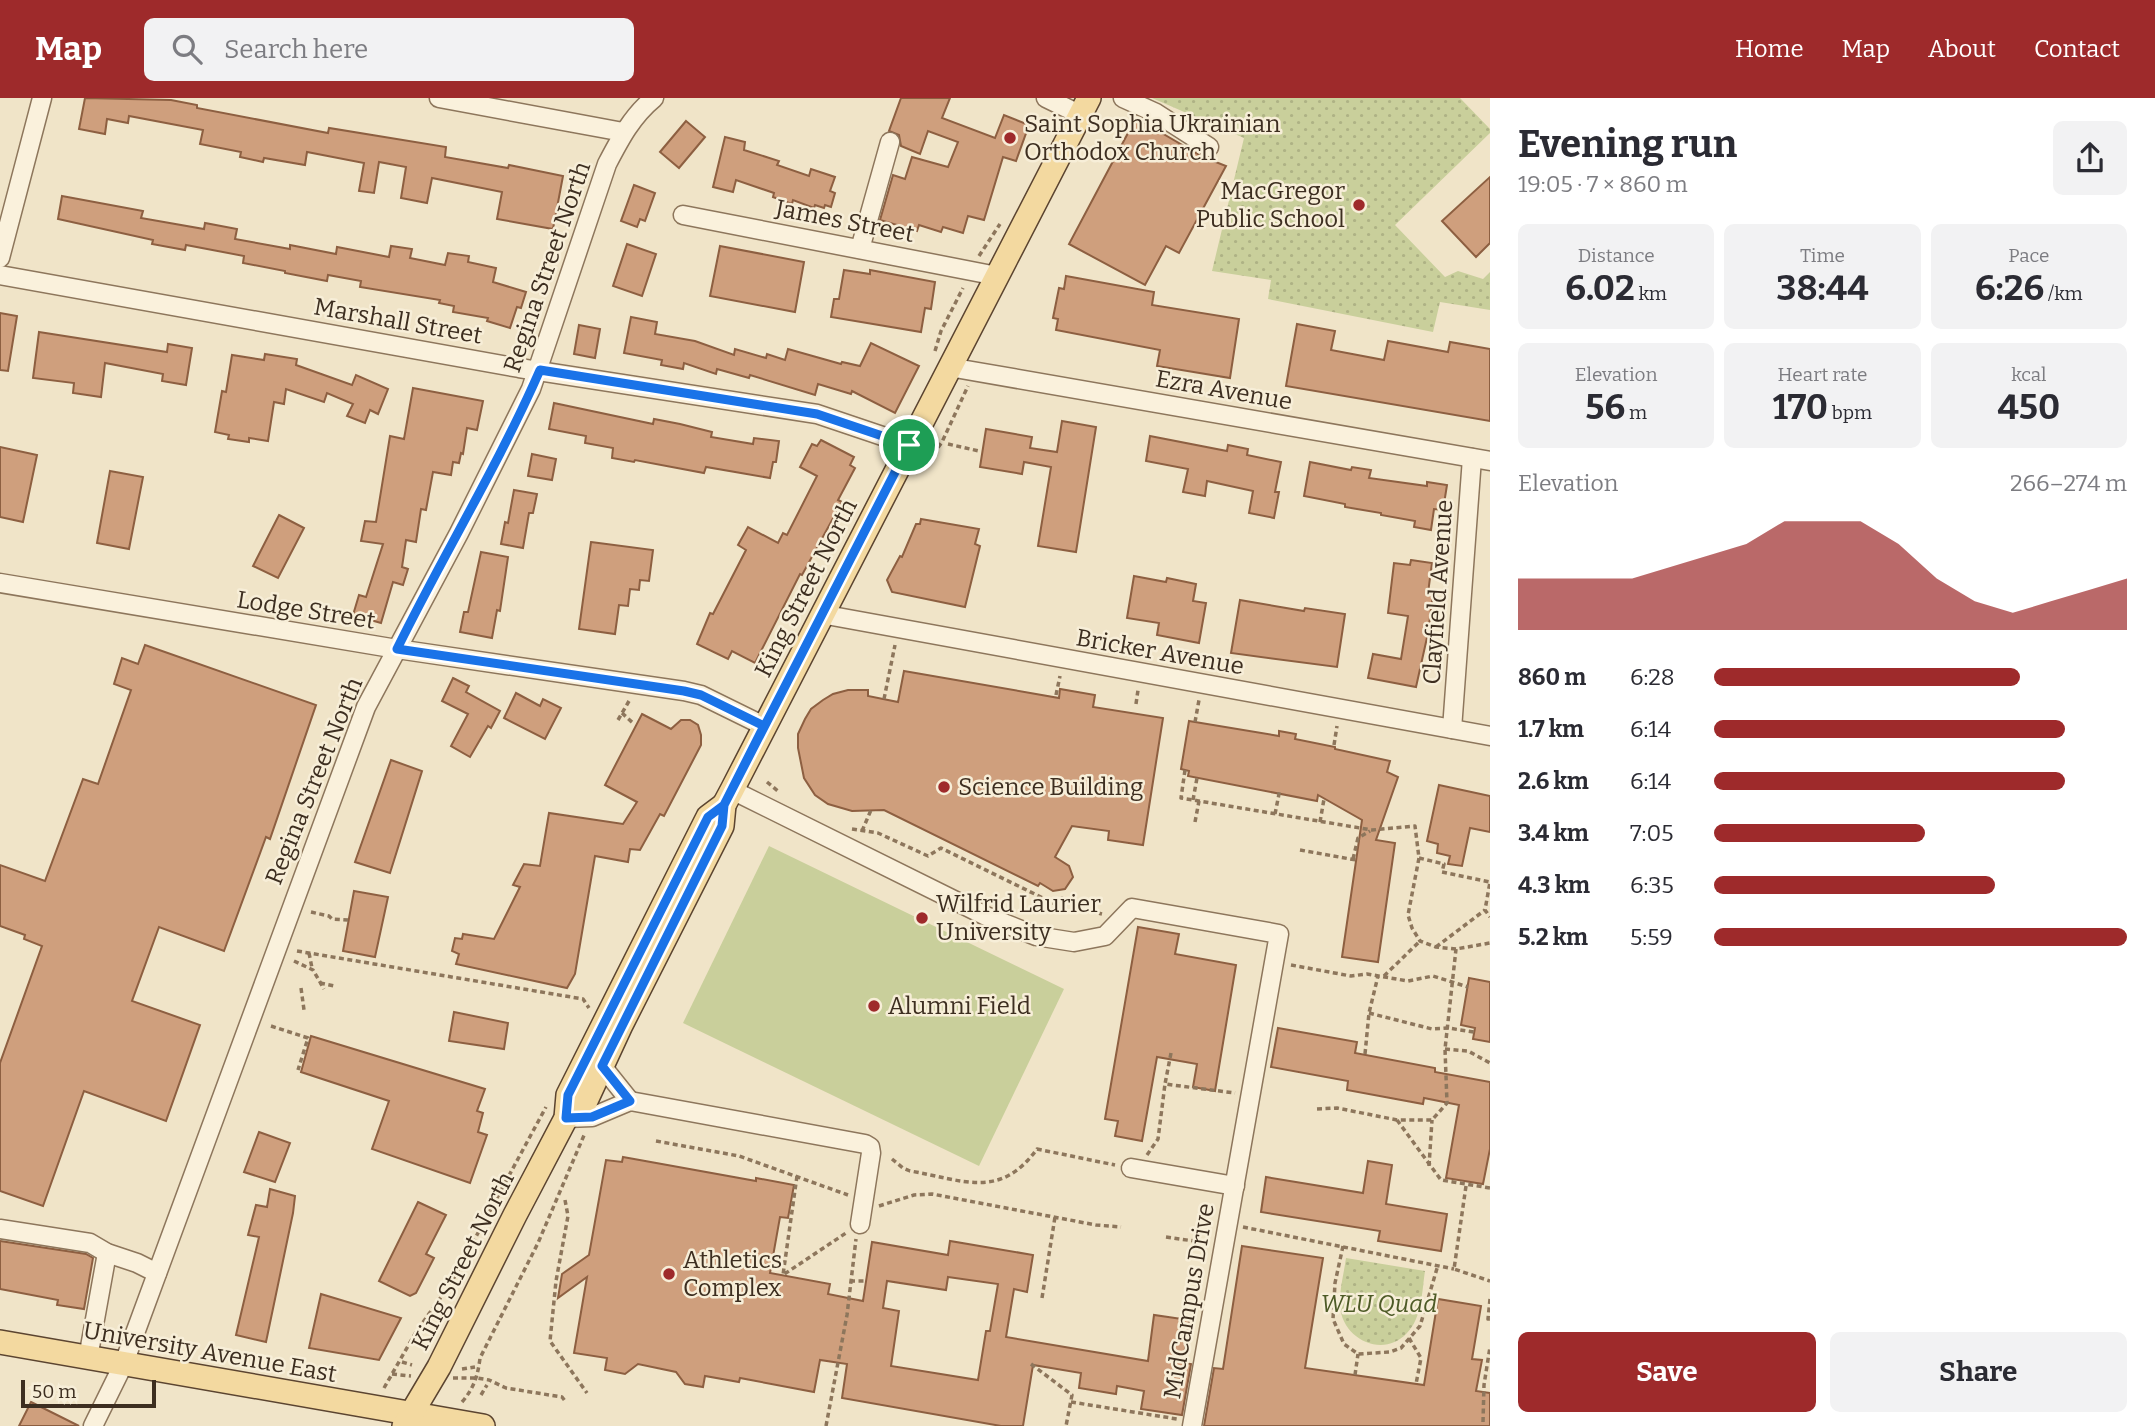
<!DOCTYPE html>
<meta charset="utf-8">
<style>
:root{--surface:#fff;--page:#f2f2f3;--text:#2b2b33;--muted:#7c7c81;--accent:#9e2a2b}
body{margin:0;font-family:Bitter,serif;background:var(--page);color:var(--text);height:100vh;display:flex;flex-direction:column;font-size:26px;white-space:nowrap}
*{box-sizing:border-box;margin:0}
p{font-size:23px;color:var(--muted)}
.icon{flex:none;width:38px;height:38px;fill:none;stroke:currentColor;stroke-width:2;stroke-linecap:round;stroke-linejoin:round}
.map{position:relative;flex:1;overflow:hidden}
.details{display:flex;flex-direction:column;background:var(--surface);width:665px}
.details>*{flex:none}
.scale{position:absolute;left:21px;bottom:18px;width:135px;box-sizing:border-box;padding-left:7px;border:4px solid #3d2e20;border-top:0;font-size:19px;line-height:24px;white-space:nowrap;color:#3d2e20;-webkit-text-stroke:5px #f7eed8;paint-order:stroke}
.pin{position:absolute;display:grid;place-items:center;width:60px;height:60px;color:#fff;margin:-30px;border:4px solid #fff;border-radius:50%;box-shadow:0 2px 7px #0007}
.round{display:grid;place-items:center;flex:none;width:74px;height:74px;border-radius:10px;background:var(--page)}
.overview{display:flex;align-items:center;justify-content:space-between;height:119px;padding:0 28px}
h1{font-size:38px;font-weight:700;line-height:52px}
.stats{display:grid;grid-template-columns:repeat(3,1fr);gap:10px;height:119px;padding:7px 28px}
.stats div{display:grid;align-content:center;border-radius:10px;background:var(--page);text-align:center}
.stats b{font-size:35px;font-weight:700}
.stats small{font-size:19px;font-weight:400}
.stats p{font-size:19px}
.chart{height:196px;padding:14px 28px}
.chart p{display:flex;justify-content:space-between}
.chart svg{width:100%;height:126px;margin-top:7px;fill:var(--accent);opacity:.7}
.button{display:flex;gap:14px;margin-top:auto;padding:14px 28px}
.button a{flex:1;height:80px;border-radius:10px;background:var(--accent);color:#fff;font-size:28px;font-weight:700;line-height:80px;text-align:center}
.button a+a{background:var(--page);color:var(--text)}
ul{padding:0 28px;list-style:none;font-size:23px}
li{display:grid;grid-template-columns:112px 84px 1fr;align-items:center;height:52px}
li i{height:18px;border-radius:9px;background:var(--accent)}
header{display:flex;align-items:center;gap:42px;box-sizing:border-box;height:98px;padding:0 35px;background:var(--accent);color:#fff}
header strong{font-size:33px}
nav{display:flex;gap:38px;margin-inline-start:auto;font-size:24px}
.search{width:490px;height:63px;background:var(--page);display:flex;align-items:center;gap:18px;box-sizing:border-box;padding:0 24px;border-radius:10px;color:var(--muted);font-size:26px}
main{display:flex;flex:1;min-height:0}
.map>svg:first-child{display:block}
.grass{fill:url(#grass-dots)}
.garden{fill:#c9cf9b}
.building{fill:#cf9f7d;stroke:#8d5f41;stroke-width:2;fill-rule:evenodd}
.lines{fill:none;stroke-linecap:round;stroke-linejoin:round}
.minor-casing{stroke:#8d765c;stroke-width:21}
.major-casing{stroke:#5b4430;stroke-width:26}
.path{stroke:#8d765c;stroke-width:3.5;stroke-dasharray:5 3.5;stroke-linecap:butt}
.minor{stroke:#faf1dc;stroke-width:18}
.major{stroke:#f3d9a0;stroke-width:23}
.route-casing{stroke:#fff;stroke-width:14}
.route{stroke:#1a73e8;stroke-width:9}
.poi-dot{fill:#9e2a2b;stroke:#f7eed8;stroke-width:2.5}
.labels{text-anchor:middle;stroke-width:5;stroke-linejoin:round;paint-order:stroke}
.poi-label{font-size:24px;fill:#3d2e20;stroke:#f7eed8;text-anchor:start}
.street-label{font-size:24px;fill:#3d2e20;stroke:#f7eed8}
.park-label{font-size:24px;font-style:italic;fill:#4d5a26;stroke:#f7eed8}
</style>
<header>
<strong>Map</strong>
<div class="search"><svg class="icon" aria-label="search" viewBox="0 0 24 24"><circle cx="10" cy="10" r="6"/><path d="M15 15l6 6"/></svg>Search here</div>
<nav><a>Home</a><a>Map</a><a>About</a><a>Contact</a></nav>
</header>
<main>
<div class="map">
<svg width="1490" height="1328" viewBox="0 0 1490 1328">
<defs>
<pattern id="grass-dots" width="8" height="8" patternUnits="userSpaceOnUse" patternTransform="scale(1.75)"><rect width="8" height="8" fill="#c9cf9b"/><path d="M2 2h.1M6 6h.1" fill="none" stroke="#aeb285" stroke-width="1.8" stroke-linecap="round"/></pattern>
</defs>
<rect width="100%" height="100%" fill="#f0e4c8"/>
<g class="grass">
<path d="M1152,0H1460L1490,31V35L1395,127L1445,179L1458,173L1483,181L1490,174V212L1440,204L1433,234L1268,201L1271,182L1212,173L1244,40Z"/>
<path d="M1346,1160L1425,1173C1422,1193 1422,1220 1407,1235C1383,1261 1342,1241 1340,1208C1339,1193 1344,1175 1346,1160Z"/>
</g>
<path class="garden" d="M769,748L1064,891L979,1068L683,925Z"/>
<g class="building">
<path d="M85,0L171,2L197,7V10L328,35L329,30L446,49L445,59L508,70L509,67L563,78L553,131L497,121L502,94L432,80L427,105L401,100L406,69L379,64L374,95L359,93L364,65L307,54L305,67L264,60L263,64L240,59L241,54L200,46L203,32L129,18L128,25L107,21L105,36L79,31Z"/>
<path d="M901,0H950L942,20L995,40L1004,17L1029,27L1016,63L1003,59L984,122L968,118L963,135L943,129L941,134L919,127L917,133L880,122L893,77L905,81L912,59L948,69L958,44L928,33L920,56L901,48L899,37L889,33Z"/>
<path d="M1136,20L1203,59L1226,68L1179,155L1166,148L1145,187L1069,146Z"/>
<path d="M686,23L705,39L679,70L660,54Z"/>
<path d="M725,39L745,44L744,52L779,63L777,67L809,78L811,71L835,79L830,93L835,95L831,109L825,107L824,110L815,107L814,110L793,102L792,106L773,99L774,95L736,82L733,94L713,89Z"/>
<path d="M1490,79V145L1476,159L1442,123Z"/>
<path d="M634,87L655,95L645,123L640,121L637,129L621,123Z"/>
<path d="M62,98L143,113L141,120L204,131L205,125L237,131L235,141L290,151V147L336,156L337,149L389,159L391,148L412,151L410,160L445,167L448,155L469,158L468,164L496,170L493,184L526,194L521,210L517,209L510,230L487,223L488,220L453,214L454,208L439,205L440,202L360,189L361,183L328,177L327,183L285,175V173L243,165L244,158L186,147L185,152L152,146L153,142L58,121Z"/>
<path d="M627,146L656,156L642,198L613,188Z"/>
<path d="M720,148L804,164L795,214L710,198Z"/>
<path d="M844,172L870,176V172L935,184L931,211L925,210L921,234L831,219L834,201H839Z"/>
<path d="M1066,178L1154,194L1152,207L1239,221L1230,280L1157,268L1160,252L1056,232L1058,221L1053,220L1059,190L1064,191Z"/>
<path d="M0,215L17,218L8,273L0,272Z"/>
<path d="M631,219L657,224L655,236L695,243L734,257L735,251L766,260L767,256L785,262L788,251L841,266L842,264L860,268L871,245L919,268L895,315L852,293L851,296L818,286L815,297L750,277L749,280L717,271L716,276L684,265L683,271L661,267L662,262L624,255Z"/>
<path d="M1297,226L1335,233L1331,252L1384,262L1388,243L1448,254L1450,244L1490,251V323L1286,288Z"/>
<path d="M579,227L600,231L595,260L574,256Z"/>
<path d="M39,234L167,254L168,246L192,250L186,287L162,283L163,276L105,265L101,299L73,295L74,285L33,280Z"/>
<path d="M265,256L297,261L296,267L352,287L356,277L388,291L378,316L370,312L365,325L347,318L353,306L327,295L324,304L286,291L284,306L274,304L268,343L249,340V344L228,341L229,337L215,334L222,293L226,294L232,257L264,262Z"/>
<path d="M413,290L483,303L477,332L467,330L463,356L461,355L459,365L453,364L451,377L433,374L426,412L421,411L416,444L406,442L402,469L408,471L403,487L393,484L381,525L353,517L359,497L366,499L383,446L361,443L365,423L376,424L390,338L404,341Z"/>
<path d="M554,305L653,326L654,321L680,326L712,334L711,339L753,346L754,340L779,343L776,364H773L770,380L706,369L704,375L635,362L634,364L612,360L613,350L585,345L586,338L549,331Z"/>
<path d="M1062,323L1096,329L1076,454L1038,448L1051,369L1024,364L1022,376L980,369L986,331L1032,339L1030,350L1057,354Z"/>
<path d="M1150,338L1227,353L1228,347L1248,351L1247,357L1281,364L1275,394H1279L1274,420L1249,415L1253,393L1207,383L1205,398L1183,394L1188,371L1146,363Z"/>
<path d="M821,342L854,359L850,367L855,370L838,402L842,404L802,477L800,476L755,565L732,553L728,561L697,546L710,515L713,516L746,452L738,447L748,429L778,445L783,435L787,437L817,378L800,369L812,346L817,348Z"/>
<path d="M0,349L37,357L23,424L0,419Z"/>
<path d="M532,356L556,361L552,382L528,378Z"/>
<path d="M1310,364L1351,372L1352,369L1371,372L1369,380L1427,388V384L1447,387L1443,412L1434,411L1431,432L1414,429L1415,423L1381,417V415L1345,409V406L1304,398Z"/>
<path d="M110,373L143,379L129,451L97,445Z"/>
<path d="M514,392L537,396L533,415H529L523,450L501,446L505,424L508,425Z"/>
<path d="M279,417L304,430L278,480L253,468Z"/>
<path d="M921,421L979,431L975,446L980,448L965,509L892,494L887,482L900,458L902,459L916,426H920Z"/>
<path d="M591,444L653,452L649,483L640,482L639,492L630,491L628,508L619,507L615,536L579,531Z"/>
<path d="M481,454L508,459L500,513L497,512L492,540L460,534L464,514H468Z"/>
<path d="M1411,462L1432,465L1428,495L1433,496L1428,535L1416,589L1368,580L1373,556L1401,561L1408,518L1388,515L1394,465L1410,467Z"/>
<path d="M1134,478L1166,484L1167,480L1196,486L1193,503L1206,505L1199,545L1157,537L1159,525L1127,520Z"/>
<path d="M1240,502L1304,513L1305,510L1345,516L1337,569L1231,555Z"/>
<path d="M145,547L316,607L270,741L266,739L224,853L159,829L132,903L200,927L166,1023L84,993L43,1108L0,1093V965L42,848L24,841L25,837L0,828V767L45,783L83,681L98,686L131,592L114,586L122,560L138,566Z"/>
<path d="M904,573L1059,600L1060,591L1095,597L1093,609L1163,620L1143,747L1108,742L1109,733L1072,728L1055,759L1069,768L1073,779L1065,791L1053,793L1040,785L1038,788L884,712L852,713L828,706L815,697L804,680L798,650V636L805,621L811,611L823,602L833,596L848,592H868V598L898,604Z"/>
<path d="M453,580L469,588L466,594L500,613L491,630L488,628L470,659L451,648L468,616L442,603Z"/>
<path d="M516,595L540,608L543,601L561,610L545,641L504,620Z"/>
<path d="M642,616L671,631L681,622H690L698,627L701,637V647L664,718L660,716L640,752L630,751L628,764L595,758L575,876L567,890L456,866L459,856L452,853L455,840L462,841L463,836L494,841L520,789L513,787L524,766L540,768L549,715L623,726L637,704L605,687Z"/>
<path d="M1189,623L1279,638V633L1296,636L1295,641L1335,649V651L1390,663L1387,674L1398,679L1376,742L1395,745L1378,864L1342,859L1362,722L1318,697L1317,703L1188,678L1189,673L1181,671Z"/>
<path d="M391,662L422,673L390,775L355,764Z"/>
<path d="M1439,687L1490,698V734L1470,730L1462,768L1448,766L1450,758L1437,755L1438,746L1427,743Z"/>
<path d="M354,793L388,799L375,859L343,853Z"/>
<path d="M1138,829L1179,836L1175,856L1236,867L1215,993L1193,989L1197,966L1157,959L1142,1043L1115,1038L1118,1023L1105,1021Z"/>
<path d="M1469,880L1490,884V944L1473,941L1475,930L1461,927Z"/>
<path d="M454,914L508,925L504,951L449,943Z"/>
<path d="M1278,930L1357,944L1355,955L1435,970V974L1490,984V1051L1483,1086L1446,1080L1459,1007L1424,1000L1423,1006L1347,992L1348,983L1271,969Z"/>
<path d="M311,938L485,991L477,1013L483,1015L478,1034L487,1037L470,1085L372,1051L389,1003L301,974Z"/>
<path d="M259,1034L290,1045L275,1084L244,1074Z"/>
<path d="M623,1059L756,1083V1080L794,1087L788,1120L780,1119L770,1175L830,1186L828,1196L863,1203L872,1144L948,1157L950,1143L1033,1157L1027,1194L1014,1191L1006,1239L1148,1263L1154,1217L1189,1222L1183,1265L1191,1266L1182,1317L1141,1311L1144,1293L1117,1288L1116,1296L1079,1290L1081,1275L1033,1267L1023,1328H1001L842,1300L847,1266L820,1262L814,1294L740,1280L739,1284L705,1278L703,1289L685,1286L676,1274L638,1266L625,1276L605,1272L607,1260L574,1255L587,1179L558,1200L562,1176L589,1157L606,1062L622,1064ZM948,1179L998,1186L990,1233H986L978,1282L891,1268L899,1213L883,1210L887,1183L946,1192Z"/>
<path d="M1368,1063L1392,1067L1386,1106L1447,1116L1441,1153L1378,1143L1380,1133L1261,1114L1266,1079L1363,1095Z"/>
<path d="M270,1091L295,1098L293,1115L266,1244L236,1237L259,1139L248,1137L256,1107L267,1109Z"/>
<path d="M418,1104L446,1117L426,1156L434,1160L416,1195L410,1198L379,1183Z"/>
<path d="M0,1143L86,1156L93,1160L84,1211L57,1207L58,1202L0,1191Z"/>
<path d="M1242,1148L1323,1160L1305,1270L1424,1287L1438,1201L1481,1208L1472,1261L1482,1262L1476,1293L1490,1295V1328H1204L1214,1270L1223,1271Z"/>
<path d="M321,1196L401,1220L379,1262L309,1250Z"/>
<path d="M31,1304L79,1328H19Z"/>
</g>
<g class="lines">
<g class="minor-casing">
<g id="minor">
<path d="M439,0L623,34"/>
<path d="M1046,0L1081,17"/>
<path d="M1123,0L1156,15L1209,49"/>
<path d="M683,117L997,178"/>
<path d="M860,151L890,44"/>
<path d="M0,160L42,0"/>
<path d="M0,177L519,270L817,316L909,347"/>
<path d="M949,269L1490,363"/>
<path d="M0,485L397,551L684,593L701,597L764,628"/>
<path d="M821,516L1490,638"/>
<path d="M1452,631L1472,360"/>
<path d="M732,692L986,818L1036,838L1074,844L1105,838L1132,810L1279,836L1192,1328"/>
<path d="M602,968L630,1003"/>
<path d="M566,1020L592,1019L630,1003L865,1046L870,1049L871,1055L860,1126"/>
<path d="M1131,1070L1235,1088"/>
<path d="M0,1131L90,1145L107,1155L137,1165L157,1175"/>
<path d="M88,1260L107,1155"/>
<path d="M93,1328L124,1265L366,609L459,435L531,291L607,66C620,41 632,18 654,0"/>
</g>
</g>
<g class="major-casing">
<g id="major">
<path d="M566,1020L584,1007L621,927L722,728L724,707L732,692L1089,0"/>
<path d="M0,1244L483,1328"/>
<path d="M404,1328L439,1269L515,1117L566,1020L568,997L708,719L724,707"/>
</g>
</g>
<g class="path">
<path d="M979,158L1000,126"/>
<path d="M935,253L941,233L963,190"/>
<path d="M948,346L979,353"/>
<path d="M923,370L942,344L968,288"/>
<path d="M1056,597L1060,578"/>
<path d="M884,601L895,547"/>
<path d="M1136,606L1138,592"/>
<path d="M622,615L634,626"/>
<path d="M618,622L629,603"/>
<path d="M1195,624L1199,602"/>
<path d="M1334,647L1337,628"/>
<path d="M1185,672L1181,700L1372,732L1415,728L1419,760L1408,817L1412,830L1420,843L1436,849L1456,851L1490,845"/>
<path d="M767,684L779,694"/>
<path d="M1193,702L1197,680"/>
<path d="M1275,716L1280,691"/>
<path d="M1195,724L1199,703"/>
<path d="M1320,724L1324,701"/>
<path d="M852,731L878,735L928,758L941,750L1053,805L1062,800L1085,812L1102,816"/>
<path d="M862,733L871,712"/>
<path d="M1300,752L1356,762"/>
<path d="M1419,760L1444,766L1442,774L1490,784L1485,812L1490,819"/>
<path d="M1353,761L1358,740L1370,733"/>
<path d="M311,814L329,818L332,821L348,822"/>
<path d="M1436,849L1485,812"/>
<path d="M297,853L583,901L589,910"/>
<path d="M309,855L312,870"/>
<path d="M294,863L313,872L324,891"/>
<path d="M1291,867L1351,878L1367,876L1408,883L1433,878L1468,889"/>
<path d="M1384,878L1420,843"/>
<path d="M320,885L334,888"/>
<path d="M301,890L304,912"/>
<path d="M1369,915L1432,931L1448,930L1474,934"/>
<path d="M271,928L308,940L298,972"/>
<path d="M1445,951L1468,953L1490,965"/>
<path d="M1171,955L1165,986L1235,995"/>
<path d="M1365,956L1369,915L1378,878"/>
<path d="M1317,1011L1337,1010L1397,1022H1432L1447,1005L1445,951L1456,851"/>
<path d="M1397,1022L1441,1082L1490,1090"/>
<path d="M656,1043L739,1058L848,1097"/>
<path d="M1147,1057L1158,1041L1165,986"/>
<path d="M892,1061L903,1070L910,1073C963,1082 1000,1102 1037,1051L1115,1067"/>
<path d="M1429,1068L1432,1022"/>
<path d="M797,1078L783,1177L846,1135"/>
<path d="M1466,1088L1454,1171L1490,1183"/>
<path d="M565,1102L568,1118L556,1183L550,1243L587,1295"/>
<path d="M879,1108L914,1097L932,1096L1096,1127L1121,1129"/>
<path d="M1243,1129L1454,1171"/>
<path d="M1166,1139L1208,1145"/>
<path d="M1343,1148L1335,1185L1333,1221L1344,1246L1358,1256L1390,1254L1401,1250L1420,1228L1438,1167"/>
<path d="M850,1183H866"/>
<path d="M1042,1200L1055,1119"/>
<path d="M1490,1201L1488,1221H1490"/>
<path d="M1409,1240L1421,1260L1416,1286"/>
<path d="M402,1264L412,1267"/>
<path d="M1031,1266L1072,1297L1066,1328"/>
<path d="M462,1271L475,1269"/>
<path d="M392,1276L411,1278"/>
<path d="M1355,1277L1358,1256"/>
<path d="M453,1280H477L489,1282L506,1290L562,1299L565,1303"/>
<path d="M384,1290L416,1234L451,1185L546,1009"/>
<path d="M481,1297L487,1287"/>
<path d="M462,1304C474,1290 478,1277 480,1260L538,1145L585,1035"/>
<path d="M1071,1304L1177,1321"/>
<path d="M1483,1324L1484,1287L1490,1249"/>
<path d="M826,1328L847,1217L856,1141"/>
</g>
<use href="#minor" class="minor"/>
<use href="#major" class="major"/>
</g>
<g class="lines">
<g class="route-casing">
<path id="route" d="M909,347L817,316L540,272C498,368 443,457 397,551L684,593L701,597L764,628L724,707L722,728L602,968L630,1003L592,1019L566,1020L568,997L708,719L724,707L909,347"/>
</g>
<use href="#route" class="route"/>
</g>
<g class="poi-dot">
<circle cx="1010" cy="40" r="7"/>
<circle cx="1359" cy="107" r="7"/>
<circle cx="944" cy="689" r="7"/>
<circle cx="922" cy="820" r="7"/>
<circle cx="874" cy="908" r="7"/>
<circle cx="669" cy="1176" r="7"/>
</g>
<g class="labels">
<g class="poi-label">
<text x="1024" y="34">Saint Sophia Ukrainian<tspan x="1024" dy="28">Orthodox Church</tspan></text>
<text x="1345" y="101" text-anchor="end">MacGregor<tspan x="1345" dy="28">Public School</tspan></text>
<text x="958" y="697">Science Building</text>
<text x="936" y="814">Wilfrid Laurier<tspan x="936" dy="28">University</tspan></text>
<text x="888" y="916">Alumni Field</text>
<text x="683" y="1170">Athletics<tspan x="683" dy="28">Complex</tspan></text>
</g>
<g class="street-label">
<text transform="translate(845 123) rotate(11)" y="8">James Street</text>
<text transform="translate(547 169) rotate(-71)" y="8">Regina Street North</text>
<text transform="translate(398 223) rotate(10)" y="8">Marshall Street</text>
<text transform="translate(1224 292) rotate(10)" y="8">Ezra Avenue</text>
<text transform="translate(806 490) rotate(-63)" y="8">King Street North</text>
<text transform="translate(1438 494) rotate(-86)" y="8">Clayfield Avenue</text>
<text transform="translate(306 512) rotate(9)" y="8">Lodge Street</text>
<text transform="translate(1160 554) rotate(10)" y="8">Bricker Avenue</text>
<text transform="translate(314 683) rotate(-68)" y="8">Regina Street North</text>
<text transform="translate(463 1163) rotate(-63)" y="8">King Street North</text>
<text transform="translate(1189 1203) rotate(-80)" y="8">MidCampus Drive</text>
<text transform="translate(210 1254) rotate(10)" y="8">University Avenue East</text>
</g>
<g class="park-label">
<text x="1379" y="1214">WLU Quad</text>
</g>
</g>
</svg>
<div class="scale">50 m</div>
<div class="pin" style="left:909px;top:347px;background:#1e9e55"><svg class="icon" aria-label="arrive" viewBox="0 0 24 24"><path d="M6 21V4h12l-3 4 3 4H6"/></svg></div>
</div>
<section class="details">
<div class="overview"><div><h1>Evening run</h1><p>19:05 · 7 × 860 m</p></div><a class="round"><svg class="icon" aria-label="share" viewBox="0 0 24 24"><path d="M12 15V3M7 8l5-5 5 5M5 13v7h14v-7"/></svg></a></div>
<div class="stats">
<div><p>Distance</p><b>6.02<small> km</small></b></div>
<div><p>Time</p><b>38:44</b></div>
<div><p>Pace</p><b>6:26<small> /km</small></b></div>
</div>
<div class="stats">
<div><p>Elevation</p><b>56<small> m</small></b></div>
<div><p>Heart rate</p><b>170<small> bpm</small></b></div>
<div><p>kcal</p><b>450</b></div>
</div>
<div class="chart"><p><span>Elevation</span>266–274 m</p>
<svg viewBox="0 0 160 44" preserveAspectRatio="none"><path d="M0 44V26L10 26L20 26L30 26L40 22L50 18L60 14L70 6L80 6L90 6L100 14L110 26L120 34L130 38L140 34L150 30L160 26V44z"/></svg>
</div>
<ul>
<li><b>860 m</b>6:28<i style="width:74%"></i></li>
<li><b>1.7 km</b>6:14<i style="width:85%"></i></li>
<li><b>2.6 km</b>6:14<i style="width:85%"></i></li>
<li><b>3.4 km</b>7:05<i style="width:51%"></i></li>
<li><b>4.3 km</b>6:35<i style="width:68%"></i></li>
<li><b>5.2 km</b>5:59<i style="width:100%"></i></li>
</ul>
<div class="button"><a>Save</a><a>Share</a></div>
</section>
</main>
